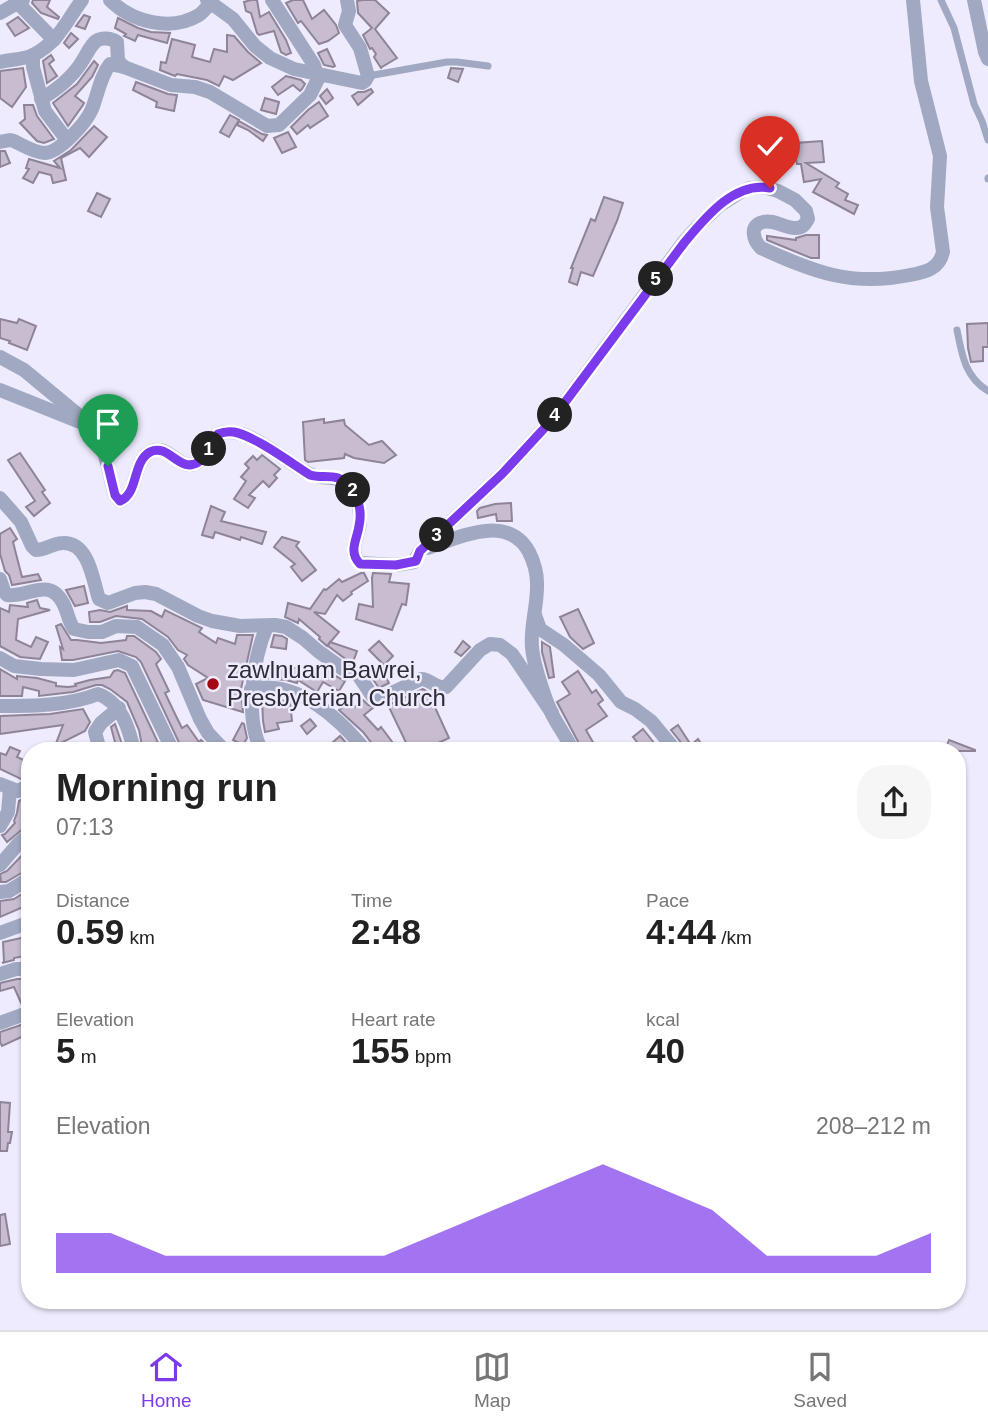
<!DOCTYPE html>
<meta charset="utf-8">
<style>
:root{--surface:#fff;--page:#f6f6f6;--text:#222;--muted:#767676;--line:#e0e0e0;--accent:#7c3aed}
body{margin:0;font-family:Helvetica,sans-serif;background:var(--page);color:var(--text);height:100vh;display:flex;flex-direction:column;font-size:26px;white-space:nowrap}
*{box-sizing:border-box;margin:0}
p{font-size:23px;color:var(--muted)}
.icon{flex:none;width:38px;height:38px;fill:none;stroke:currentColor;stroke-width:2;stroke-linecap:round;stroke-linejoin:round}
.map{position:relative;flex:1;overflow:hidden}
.sheet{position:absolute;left:21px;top:742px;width:945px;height:567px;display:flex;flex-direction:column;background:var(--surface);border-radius:28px;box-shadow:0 2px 5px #0004}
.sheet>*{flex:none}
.pin{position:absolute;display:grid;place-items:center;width:60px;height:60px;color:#fff;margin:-72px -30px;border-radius:50% 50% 50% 0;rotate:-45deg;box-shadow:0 0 7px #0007}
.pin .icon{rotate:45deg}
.km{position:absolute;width:35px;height:35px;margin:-18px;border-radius:50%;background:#222;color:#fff;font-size:19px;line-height:35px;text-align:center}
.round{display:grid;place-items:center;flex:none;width:74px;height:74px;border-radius:28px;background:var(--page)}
.overview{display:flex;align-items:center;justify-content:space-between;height:119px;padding:0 35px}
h1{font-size:38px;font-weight:600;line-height:52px}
.metrics{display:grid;grid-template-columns:repeat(3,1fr);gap:10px;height:119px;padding:7px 35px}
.metrics div{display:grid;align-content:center}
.metrics b{font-size:35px;font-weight:600}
.metrics small{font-size:19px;font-weight:400}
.metrics p{font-size:19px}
.chart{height:196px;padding:14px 35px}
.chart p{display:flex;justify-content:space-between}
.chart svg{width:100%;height:126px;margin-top:7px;fill:var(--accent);opacity:.7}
.tab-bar{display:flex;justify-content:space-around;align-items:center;height:98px;border-top:2px solid var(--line);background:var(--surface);font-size:19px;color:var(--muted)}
.tab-bar a{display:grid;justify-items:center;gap:4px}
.tab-bar .current{color:var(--accent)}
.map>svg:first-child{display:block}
.building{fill:#c7bcd0;stroke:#8f8497;stroke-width:2}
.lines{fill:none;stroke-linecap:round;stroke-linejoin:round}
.service{stroke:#a1a9c2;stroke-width:7}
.minor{stroke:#a1a9c2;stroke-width:14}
.route-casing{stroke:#fff;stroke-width:14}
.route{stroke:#7c3aed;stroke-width:9}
.poi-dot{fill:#a30a13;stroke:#edebfd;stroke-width:2.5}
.labels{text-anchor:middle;stroke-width:5;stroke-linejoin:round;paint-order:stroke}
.poi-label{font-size:24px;fill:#2d2c35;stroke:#edebfd;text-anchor:start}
</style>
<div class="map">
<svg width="988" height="1330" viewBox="0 0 988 1330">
<rect width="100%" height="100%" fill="#edebfd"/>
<g class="building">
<path d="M33,0H50L47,7L59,17L58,19L41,13L32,3Z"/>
<path d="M251,0H257L260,17L269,12L286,40L291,53L286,55L281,52L274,31L259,35L257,33L251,13L246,11L244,2Z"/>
<path d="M293,0H303L312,19L324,10L336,25L339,33L328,41L319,44L301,21L298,23L286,3Z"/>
<path d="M363,0H375L389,13L375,29L397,58L382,67L381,68L374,57L376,54L372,48L370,49L363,35L372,28L358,13L357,1Z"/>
<path d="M84,15L90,17L85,29L76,26Z"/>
<path d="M18,17L29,28L15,36L7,24Z"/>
<path d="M118,18L138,28L151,32L170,33L167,43L138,35L135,41L124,36L126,34L115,28Z"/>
<path d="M71,33L78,39L69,48L64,43Z"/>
<path d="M227,35L234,36L248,52L261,63L233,80L224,76L219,86L207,80L177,74L175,76L160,70L161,62L166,63L172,39L195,45L192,57L210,62L214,49L227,52Z"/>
<path d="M327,49L335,66L333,67L324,65L318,53Z"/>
<path d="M51,55L54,60L49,64L57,76L47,83L43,61Z"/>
<path d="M94,61L98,65L92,77L75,96L84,103L83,105L68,126L53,103L77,84Z"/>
<path d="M23,68L26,87L12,107L0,98V71Z"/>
<path d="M451,68L463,69L458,82L448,78Z"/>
<path d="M286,76L301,80L305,84L302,89L300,91L293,85L278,95L272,87Z"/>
<path d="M136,82L168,94L177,95L174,111L156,107L157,102L133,90Z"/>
<path d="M327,89L333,98L326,104L320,96Z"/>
<path d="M371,89L373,92L358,105L352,96L358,92H364Z"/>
<path d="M265,98L279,102L276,114L261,110Z"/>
<path d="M319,102L328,116L310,128L308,125L297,134L291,127L308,110Z"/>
<path d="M24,105H33L37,116L54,139L44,143L37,141L20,123L25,119Z"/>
<path d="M230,115L239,120L229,137L220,132Z"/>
<path d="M239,121L262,134L267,135L263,141L248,130L237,125Z"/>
<path d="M94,126L107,137L89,157L80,148L61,158L66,180L53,183L51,175L39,172L33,183L23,178L29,169L26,168L29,159L60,168L54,161L71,150Z"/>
<path d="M288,132L296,147L282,153L274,138Z"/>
<path d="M822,141L824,162L806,163L839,183L836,187L848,194L845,200L858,205L854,214L813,192L821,179L804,182L801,164H797L796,159L779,163L777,153L795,148V143Z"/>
<path d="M0,151H5L10,163L0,167Z"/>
<path d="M97,193L110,199L101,217L88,211Z"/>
<path d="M604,197L623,203L617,221L593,276L581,272L577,285L569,282L573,268H571L591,219L595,221Z"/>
<path d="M806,235H819V258H811L767,240V236L796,240V238Z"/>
<path d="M0,319L17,323L19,319L36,326L27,350L9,343L10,341L0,338Z"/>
<path d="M988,323V347H983V361L971,362L968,348L967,324Z"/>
<path d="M324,419V423L344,420L345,425L369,445L382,441L396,455L384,463L354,458L345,454L344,458L308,462L305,460L303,422Z"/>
<path d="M20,453L45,490L42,492L50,503L34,516L26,507L35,501L8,460Z"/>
<path d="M262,455L280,469L274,475L277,478L269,487L263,481L249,495L255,498L248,508L234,499L246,481L241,477L249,468L245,464L253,456L257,460Z"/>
<path d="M511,503L512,521H497L496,514L478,518L477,511L480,508L495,504Z"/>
<path d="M211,506L225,512L221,521L266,532L262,544L241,537L240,540L215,532L213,538L202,535Z"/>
<path d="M10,528L17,539L13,542L22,577L38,574L41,580L12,585L9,575L5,571L0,554V534Z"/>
<path d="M282,537L299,542L296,546L316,570L302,581L291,567L295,564L274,547Z"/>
<path d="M361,573H364L368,581L351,592L352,594L343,601L337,595L325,614L314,612L339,632L327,646L319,639L320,637L299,619L298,623L285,617L288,603L310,609L324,589L326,590L339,579L342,582Z"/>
<path d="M373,573L391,574L389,582L409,584L406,605L402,604L392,630L356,619L359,604L373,607L372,578Z"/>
<path d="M84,586L88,603L75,606L66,590Z"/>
<path d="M37,600L40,608L50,610L18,619L16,640L31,647L36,637L48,642L40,659L20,657L0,646V608L9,612L10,605L28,607L27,603Z"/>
<path d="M127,606V610L151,611L162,617L165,610L202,628L199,632L216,643L218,638L235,644L237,635H253L241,689L243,712L203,700L196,684L208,678L188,665L184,659L187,655L178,650L168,637L142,619L116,616L100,622H90L89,612L100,610L110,612Z"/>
<path d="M578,609L594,643L583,649L570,637L560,617Z"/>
<path d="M61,624L71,640H77L101,643L126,640L127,636H134L156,652L161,659L156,664L169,691L165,693L176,716L182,728L187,725L199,742L201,740L212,751H183L141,662L136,657L118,651L73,660H62L60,647L63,649L56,626Z"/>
<path d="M274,635L282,636L287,639L286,649L271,647Z"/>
<path d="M379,641L393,656L384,665L369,650Z"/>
<path d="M463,641L470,647L461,656L455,652Z"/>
<path d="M330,642L357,651L353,662L347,660L328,646Z"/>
<path d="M542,642L550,647L554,677L549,678L542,652Z"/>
<path d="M279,664L311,672L316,665L345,681L339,691L323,682L317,692L298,680L297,683L286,680L263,678L265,668Z"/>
<path d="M381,668L389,683L379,688L370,675Z"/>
<path d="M0,669L17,679V676L37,678L56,683V686L68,687L76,686L75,684L90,680L110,677L114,671L118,670L125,673L162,751H143L139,730L127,702L110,689L102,685H96L73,692L39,696V691L23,687L22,696H0Z"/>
<path d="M578,671L592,693L596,690L603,700L598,704L607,716L586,730L598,751H583L557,702L570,694L562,682Z"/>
<path d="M423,689L428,692L449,738L421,751H410L388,705Z"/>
<path d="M268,697L290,702L292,721L277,723L279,729L265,732L263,721L262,698Z"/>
<path d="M363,700L368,705L374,707L364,715L378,730L381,727L399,751H375L373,745L363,732L339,710L350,701L355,707Z"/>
<path d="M83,709L90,722L85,731L55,746L63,725L0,734V716L50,714Z"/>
<path d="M310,719L316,726L307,734L301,726Z"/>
<path d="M242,723L244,724L247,738L243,745L233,740Z"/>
<path d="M115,724L122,744L116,746L111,727Z"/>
<path d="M678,725L691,745L698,739L706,751H685L683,745L671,730Z"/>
<path d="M643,729L655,744L646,751H644L633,737Z"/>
<path d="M340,736L348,745L353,751H341L333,742Z"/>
<path d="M949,740L975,750V751H945Z"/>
<path d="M10,747L20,751L17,757L30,763V769L27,776L21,779L0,769V753L6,755Z"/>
<path d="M27,797L30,800V823L7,842L2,835L5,834L15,823L14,821L17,813L19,801Z"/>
<path d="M30,847V868L6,882H1L0,874L7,871Z"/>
<path d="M30,889V904L0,917V901L14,899Z"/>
<path d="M30,936V955L14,958V960L2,963L4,962L3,942Z"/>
<path d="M17,979H30V984H24L30,998V1003L22,1005L14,987L0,991V983Z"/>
<path d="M30,1022V1033L2,1046L0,1042V1032Z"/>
<path d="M0,1102L10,1103L8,1132H12L10,1143H8L7,1151H0Z"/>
<path d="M5,1214L10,1244L0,1246V1215Z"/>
</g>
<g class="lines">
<g class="service">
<path d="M941,0L954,28L974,104L982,121L988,140"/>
<path d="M368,76L447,62H457L488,66"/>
<path d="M988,178V179"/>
<path d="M957,330C962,355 965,377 988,391"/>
</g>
<g class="minor">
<path d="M15,0L54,40"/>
<path d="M110,0C132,22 171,32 199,15C203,12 207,7 211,3"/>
<path d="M207,0L233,19L255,46L270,58L294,69L362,83L365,81L368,76L360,48L345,25L349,11L347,0"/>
<path d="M974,0L985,52L988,59"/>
<path d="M0,13L23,0"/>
<path d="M33,55V67L45,111L67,140"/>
<path d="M0,62C11,59 23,60 33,55C58,43 67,20 82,0"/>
<path d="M41,99C58,89 73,77 83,60C87,54 90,46 96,41C102,37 111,38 117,42L118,61L124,67"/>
<path d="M0,142L10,140L14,141C22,145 35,153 45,153C60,152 86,123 92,109C98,94 100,77 110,64L124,67L171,85L195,87L210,92L267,126L279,125L310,95L318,79L314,65L272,0"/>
<path d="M0,357L24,370L88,423C107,446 107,468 115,495L120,501C139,493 132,462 150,452C169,441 180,476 200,461C208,455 212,443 218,434C247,423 284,462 310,474C326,482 345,470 356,496C360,505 361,519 359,528C356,541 349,552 360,563L396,565L414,562L420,551L502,474L551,421L683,243L698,226L720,205L742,191L750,188L764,187L778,191L795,200L806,211L808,219C805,224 803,228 796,228C785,229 775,219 763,222C749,225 753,240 761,248C814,272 851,287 910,275C926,272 939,269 943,252L937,207L940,156L921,81L913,0"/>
<path d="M0,390L80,422"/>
<path d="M0,498L21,522L32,546L36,550C46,550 53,543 63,543C89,542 93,581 99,599L108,603L135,593L145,592L156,594L198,616L212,621L240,626L275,625L286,627L303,638L318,651L343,669L357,673L373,697L381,698L421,679C431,679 435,689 446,687L480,650L490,644L500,645L512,654L552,713"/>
<path d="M428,548C460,537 508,513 529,552C534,562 537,572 537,583C538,604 530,626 532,647C533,663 545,699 552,714C558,726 567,738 573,751"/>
<path d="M0,579L4,591L7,595C27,598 49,576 63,603C68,612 68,621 74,629L88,632H102L116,626L137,627L163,645L178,667L200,719L208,733L225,751"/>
<path d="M535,615L540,629L564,645L599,675L621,702L635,709L651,721L676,751"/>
<path d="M0,658L14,666L41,669L74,670L119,660L132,666L173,751"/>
<path d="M251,689C298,679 339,718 366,751"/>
<path d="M0,706C32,706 68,706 98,694C121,702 129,728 134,751"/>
<path d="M100,751L95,732L101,723L119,708"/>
<path d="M262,751C244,719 253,658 267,626"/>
<path d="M0,784L18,791L30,785"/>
<path d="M0,826L8,812L10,789"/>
<path d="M0,865L18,844L30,834"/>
<path d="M0,892L9,891L30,878"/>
<path d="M0,933L30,922"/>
<path d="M0,974L16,969H30"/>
<path d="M0,1023L30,1012"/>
</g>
</g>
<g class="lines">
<g class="route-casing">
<path id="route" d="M108,466L115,495L120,501C139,493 132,462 150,452C169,442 180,476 200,461C209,455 211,442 218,434C223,432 228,431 234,432C255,436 291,463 310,475C319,478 329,475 338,478C356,485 363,508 359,526C357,540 348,551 360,564L396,565L416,561L420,551L502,474L551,421L684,243C705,218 734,181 770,188"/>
</g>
<use href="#route" class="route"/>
</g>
<circle class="poi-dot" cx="213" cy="684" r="7"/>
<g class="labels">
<g class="poi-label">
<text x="227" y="678">zawlnuam Bawrei,<tspan x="227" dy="28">Presbyterian Church</tspan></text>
</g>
</g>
</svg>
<div class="pin" style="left:108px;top:466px;background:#1e9e55"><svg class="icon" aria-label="arrive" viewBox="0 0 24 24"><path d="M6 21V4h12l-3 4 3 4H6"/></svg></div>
<div class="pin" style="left:770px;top:188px;background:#d93025"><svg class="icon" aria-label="check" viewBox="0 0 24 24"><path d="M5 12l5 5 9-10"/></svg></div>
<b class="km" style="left:209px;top:449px">1</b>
<b class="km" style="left:353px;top:490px">2</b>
<b class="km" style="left:437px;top:535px">3</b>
<b class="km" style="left:555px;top:415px">4</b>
<b class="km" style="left:656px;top:279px">5</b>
<section class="sheet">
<div class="overview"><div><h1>Morning run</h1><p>07:13</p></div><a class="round"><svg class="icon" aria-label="share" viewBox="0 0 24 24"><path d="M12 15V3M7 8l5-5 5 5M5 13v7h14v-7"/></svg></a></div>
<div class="metrics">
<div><p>Distance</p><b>0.59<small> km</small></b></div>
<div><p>Time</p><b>2:48</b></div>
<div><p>Pace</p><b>4:44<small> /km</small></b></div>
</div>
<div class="metrics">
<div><p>Elevation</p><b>5<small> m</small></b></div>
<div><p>Heart rate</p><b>155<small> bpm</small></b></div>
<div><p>kcal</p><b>40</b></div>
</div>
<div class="chart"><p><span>Elevation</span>208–212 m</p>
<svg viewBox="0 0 160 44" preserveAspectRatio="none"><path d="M0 44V30L10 30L20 38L30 38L40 38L50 38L60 38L70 30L80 22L90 14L100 6L110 14L120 22L130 38L140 38L150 38L160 30V44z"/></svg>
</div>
</section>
</div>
<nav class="tab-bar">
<a class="current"><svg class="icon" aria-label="home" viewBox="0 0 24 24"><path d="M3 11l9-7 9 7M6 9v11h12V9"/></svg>Home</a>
<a><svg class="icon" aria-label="map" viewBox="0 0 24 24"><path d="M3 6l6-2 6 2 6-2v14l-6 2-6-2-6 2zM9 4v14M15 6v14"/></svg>Map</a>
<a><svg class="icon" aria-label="saved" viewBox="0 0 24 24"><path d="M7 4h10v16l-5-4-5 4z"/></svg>Saved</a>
</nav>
